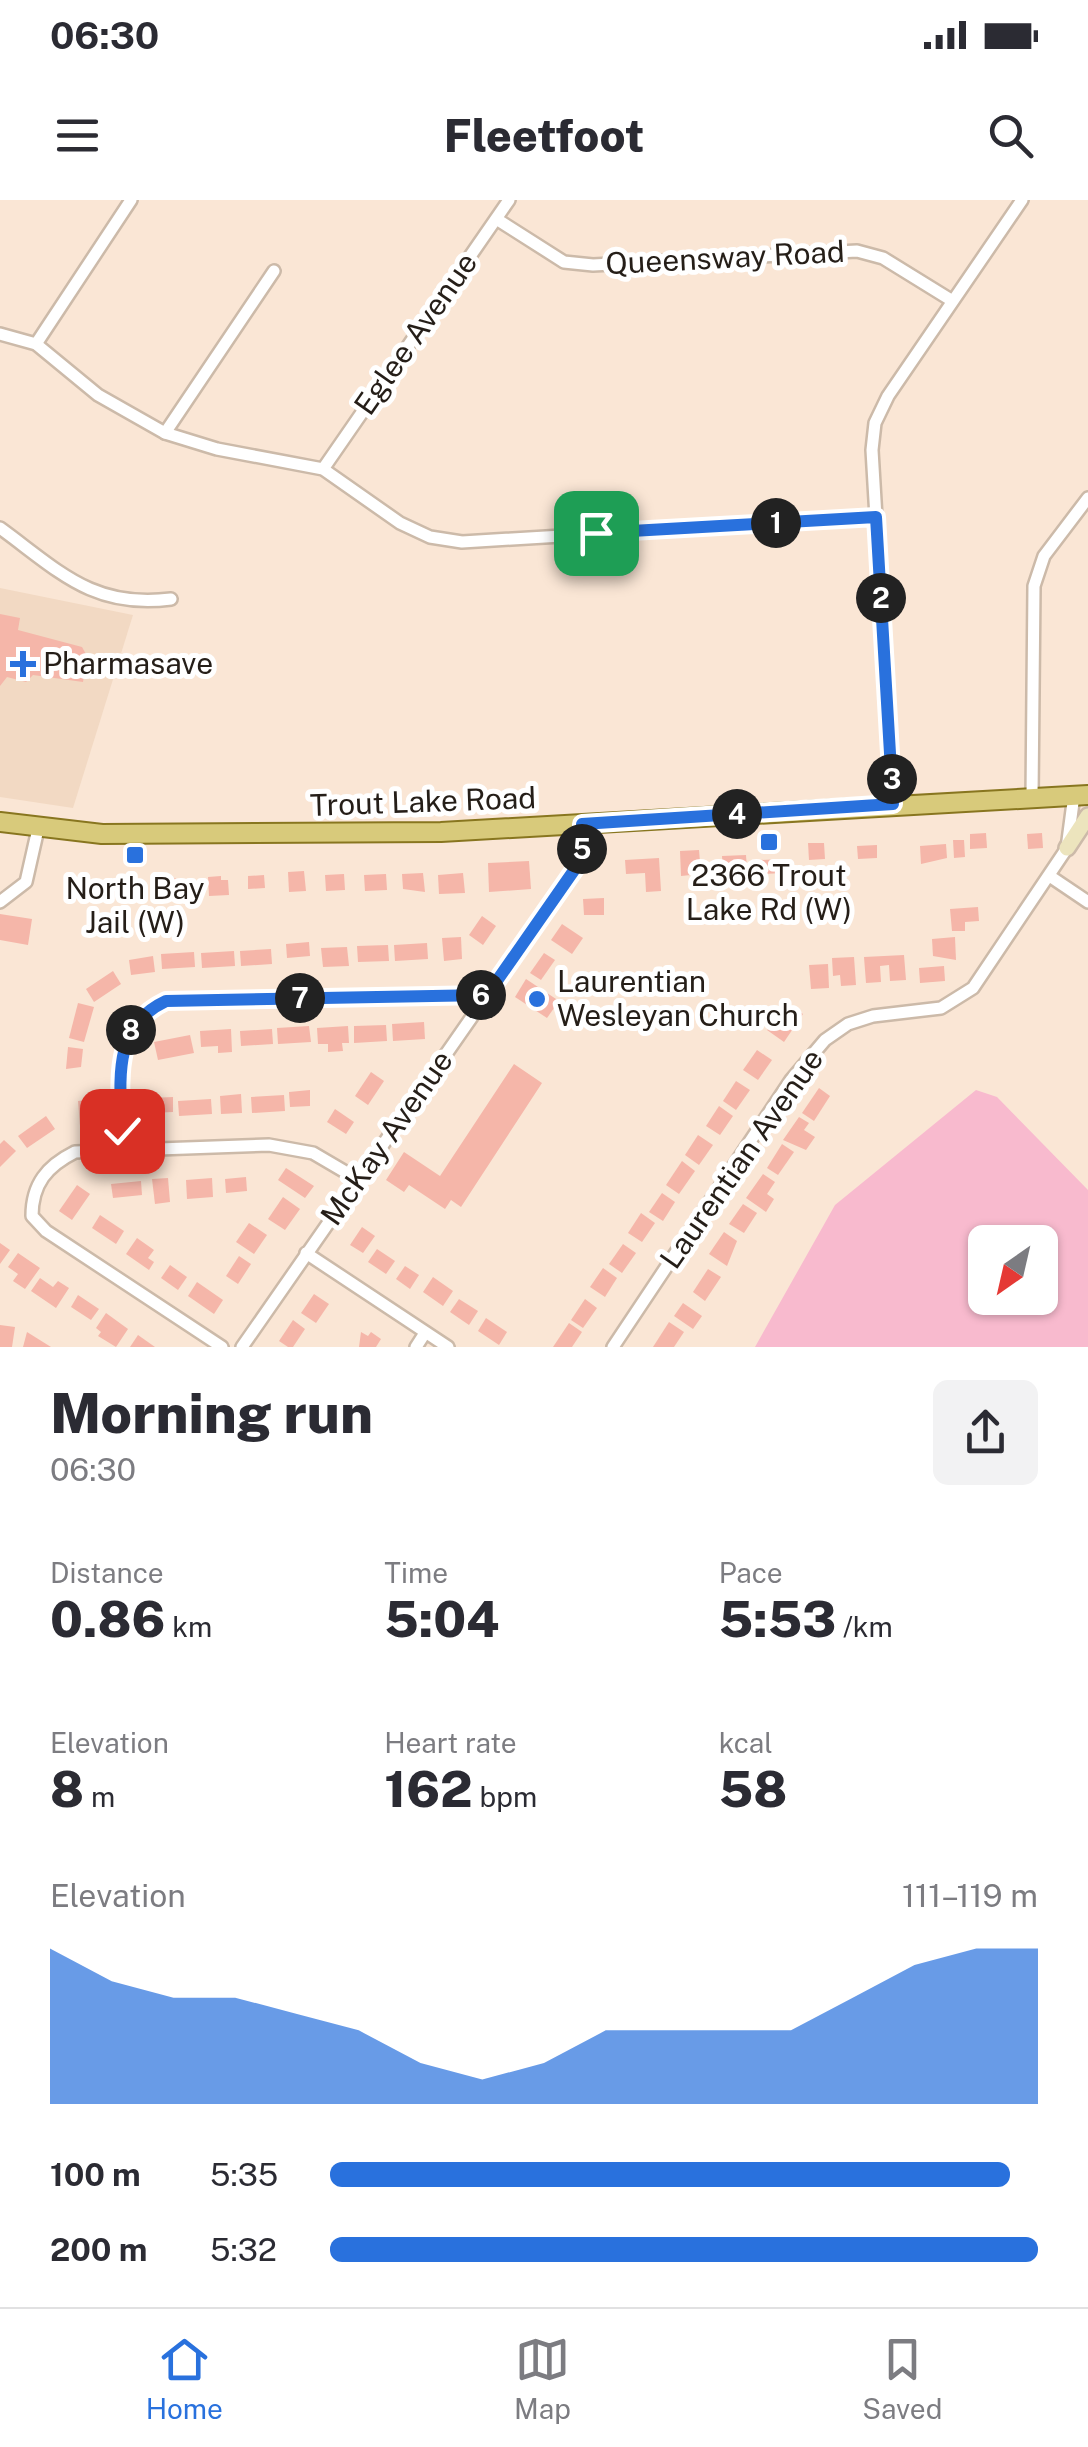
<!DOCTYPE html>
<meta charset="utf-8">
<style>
:root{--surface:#fff;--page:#f2f2f3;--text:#2b2b33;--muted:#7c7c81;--line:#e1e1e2;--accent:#2971dd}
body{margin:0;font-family:"Public Sans",sans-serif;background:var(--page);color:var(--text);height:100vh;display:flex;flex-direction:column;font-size:38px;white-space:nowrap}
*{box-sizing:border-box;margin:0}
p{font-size:32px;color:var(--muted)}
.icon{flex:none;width:55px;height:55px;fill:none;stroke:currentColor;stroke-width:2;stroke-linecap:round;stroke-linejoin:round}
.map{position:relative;height:1147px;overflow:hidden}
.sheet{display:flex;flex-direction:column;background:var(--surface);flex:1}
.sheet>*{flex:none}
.needle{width:65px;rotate:214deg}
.controls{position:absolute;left:968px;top:1025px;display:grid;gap:20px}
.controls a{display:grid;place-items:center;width:90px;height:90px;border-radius:15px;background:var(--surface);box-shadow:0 2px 8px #0004;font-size:50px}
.pin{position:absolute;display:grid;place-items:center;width:85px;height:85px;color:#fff;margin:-42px;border-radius:20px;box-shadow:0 5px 15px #0006}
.km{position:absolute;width:50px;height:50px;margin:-25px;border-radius:50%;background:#222;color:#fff;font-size:28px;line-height:50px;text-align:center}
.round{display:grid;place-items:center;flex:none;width:105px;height:105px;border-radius:15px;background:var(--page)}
.overview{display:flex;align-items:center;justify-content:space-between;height:170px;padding:0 50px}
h1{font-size:55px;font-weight:800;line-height:75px}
.metrics{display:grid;grid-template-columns:repeat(3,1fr);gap:15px;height:170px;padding:10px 50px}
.metrics div{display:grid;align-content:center}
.metrics b{font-size:50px;font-weight:800}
.metrics small{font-size:28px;font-weight:400}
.metrics p{font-size:28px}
.chart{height:280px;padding:20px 50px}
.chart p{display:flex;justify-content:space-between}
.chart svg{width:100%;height:180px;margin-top:10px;fill:var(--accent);opacity:.7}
ul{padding:0 50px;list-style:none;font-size:32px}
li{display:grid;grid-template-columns:160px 120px 1fr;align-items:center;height:75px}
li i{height:25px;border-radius:12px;background:var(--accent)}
.status{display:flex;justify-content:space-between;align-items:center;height:70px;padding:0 50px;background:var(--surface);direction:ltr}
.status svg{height:28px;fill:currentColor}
header{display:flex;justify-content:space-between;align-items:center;height:130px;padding:0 50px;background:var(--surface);font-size:45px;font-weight:800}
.tabs{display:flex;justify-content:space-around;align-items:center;height:140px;border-top:2px solid var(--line);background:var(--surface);font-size:28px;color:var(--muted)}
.tabs a{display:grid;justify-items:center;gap:5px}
.tabs .selected{color:var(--accent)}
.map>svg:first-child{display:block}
.built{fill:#f2d9c3}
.green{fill:#f8bace;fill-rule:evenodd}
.building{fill:#f5b6a9}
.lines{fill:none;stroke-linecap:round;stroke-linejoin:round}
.street-casing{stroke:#ccbaa9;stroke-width:16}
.secondary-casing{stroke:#ccbaa9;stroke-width:20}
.primary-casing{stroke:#88761f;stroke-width:22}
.street{stroke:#fff;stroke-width:11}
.secondary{stroke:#ece4bd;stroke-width:15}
.primary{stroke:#d8ca7b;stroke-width:18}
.route-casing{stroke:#fff;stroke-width:20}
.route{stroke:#2971dd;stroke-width:12}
.poi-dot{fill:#2971dd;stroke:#fff;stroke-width:4}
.labels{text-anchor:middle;stroke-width:10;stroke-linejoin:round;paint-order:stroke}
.street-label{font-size:30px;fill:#251e18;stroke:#fff}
.poi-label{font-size:30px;fill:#251e18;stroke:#fff;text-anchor:start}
</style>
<div class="status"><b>06:30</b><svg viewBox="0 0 49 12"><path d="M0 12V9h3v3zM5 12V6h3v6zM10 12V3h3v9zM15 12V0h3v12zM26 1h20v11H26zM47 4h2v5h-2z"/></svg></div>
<header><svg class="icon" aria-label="menu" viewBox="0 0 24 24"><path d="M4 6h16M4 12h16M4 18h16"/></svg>Fleetfoot<svg class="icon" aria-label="search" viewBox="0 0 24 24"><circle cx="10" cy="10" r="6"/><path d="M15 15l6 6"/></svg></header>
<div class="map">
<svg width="1088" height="1147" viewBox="0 0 1088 1147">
<rect width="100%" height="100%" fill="#fae6d5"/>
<path class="built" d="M0,388L133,415L73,608L0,597Z"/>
<path class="green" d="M976,890L997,897L1088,990V1147H755L835,1005ZM985,1042H1040V1098H985Z"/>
<g class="building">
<path d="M0,414L20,418L18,430L82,447L87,456L83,482L33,475L26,482L7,477L0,486Z"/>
<path d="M986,633L987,648L970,649V634Z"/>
<path d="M1042,633L1043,648L1028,649L1027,634Z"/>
<path d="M953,640H964L965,657L954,658Z"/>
<path d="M808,643H824L825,659L809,660Z"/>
<path d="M946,644L947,658L921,664L920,646Z"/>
<path d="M877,645V658L858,659L857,646Z"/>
<path d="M699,650L701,674L681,676L680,651Z"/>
<path d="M746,655L747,669L723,670L722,656Z"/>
<path d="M659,658L661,691L646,692L645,673L626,674L625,660Z"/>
<path d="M784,659L785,673L760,674L759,660Z"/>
<path d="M529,661L531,689L489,692L488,663Z"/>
<path d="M304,671L306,691L289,692L288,672Z"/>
<path d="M161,672L179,680L172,694L154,686Z"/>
<path d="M423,673L425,692L403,689L402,674Z"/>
<path d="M463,673L465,693L439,694L438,675Z"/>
<path d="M344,674L345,690L326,691L325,675Z"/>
<path d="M386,674L387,690L365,691L364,675Z"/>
<path d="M264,675L265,688L248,689V676Z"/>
<path d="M221,676V680H228L229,695L209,696L208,677Z"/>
<path d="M604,698V715H584L583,699Z"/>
<path d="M978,707L979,721L965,722V731H952L950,709Z"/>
<path d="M0,714L32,719L28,745L0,740Z"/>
<path d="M482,716L496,726L483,745L469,735Z"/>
<path d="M562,724L583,738L572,754L551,740Z"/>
<path d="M461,737L462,759L444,761L442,738Z"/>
<path d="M955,737L956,760L933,756L932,739Z"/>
<path d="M309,742L310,756L287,758L286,744Z"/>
<path d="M427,743L428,759L395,761L394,745Z"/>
<path d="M388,745L389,761L358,762L357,746Z"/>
<path d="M347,747L349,766L323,767L321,748Z"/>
<path d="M271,749L272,764L241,766L240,751Z"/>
<path d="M234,751L235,766L202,768L201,753Z"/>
<path d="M194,752L195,767L162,769L161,754Z"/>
<path d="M544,753L555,760L541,780L530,773Z"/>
<path d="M904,755L906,780L890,781L889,765L880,766L881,782L866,783L864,757Z"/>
<path d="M153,756L155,772L131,775L129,760Z"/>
<path d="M854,757L856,785L841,786L840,775L833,776L832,758Z"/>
<path d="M828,764L829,788L811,789L809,765Z"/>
<path d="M944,766L945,781L920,783L919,768Z"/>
<path d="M113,771L121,784L94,802L86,789Z"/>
<path d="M526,779L559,801L547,818L515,797Z"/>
<path d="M78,803L94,807L84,842L69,838Z"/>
<path d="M789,804L803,814L784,842L767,830Z"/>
<path d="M424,822L425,839L393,841L392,824Z"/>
<path d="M386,825L387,841L354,843V826Z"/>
<path d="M309,826L311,842L278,844L277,828Z"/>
<path d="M348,826L349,843H342L343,851L328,852V844H318L317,828Z"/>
<path d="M231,829L232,852L218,853V846L201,847L200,831Z"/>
<path d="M272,829L273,844L241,846L240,831Z"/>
<path d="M190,835L194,853L158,860L154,842Z"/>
<path d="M68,847L83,849L81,867L66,869Z"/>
<path d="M757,850L772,860L758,880L743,870Z"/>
<path d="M514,864L542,883L461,1007L451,1000L445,1009L409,985L404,992L386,980L404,952L440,976Z"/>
<path d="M371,872L384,881L368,905L355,896Z"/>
<path d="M736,881L750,890L736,910L723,901Z"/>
<path d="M819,888L830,896L814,921L802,913Z"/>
<path d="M310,890V906L290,907L289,892Z"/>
<path d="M241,894L242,913L221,914L220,896Z"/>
<path d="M284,895L285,911L252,913L251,897Z"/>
<path d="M173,897V912L151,913L150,898Z"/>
<path d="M94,899L96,925L80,926L78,901Z"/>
<path d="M211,899L212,914L179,916L178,901Z"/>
<path d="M719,906L733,916L720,935L706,926Z"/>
<path d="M335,909L354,922L346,934L327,922Z"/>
<path d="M46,916L55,929L27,948L18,936Z"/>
<path d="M799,917L809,923L804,930L815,937L806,950L783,940Z"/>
<path d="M698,935L713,945L699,965L685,955Z"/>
<path d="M4,940L16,951L0,967V944Z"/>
<path d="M782,944L794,952L778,975L767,968Z"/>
<path d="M682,961L695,971L679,994L666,985Z"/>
<path d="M286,968L314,986L305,998L278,980Z"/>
<path d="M763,974L775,982L767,994L774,999L766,1012L746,998Z"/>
<path d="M246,977L247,991L226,993L225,979Z"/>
<path d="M168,978L170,1002L155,1004L152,979Z"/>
<path d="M212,978L213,997L187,999L186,980Z"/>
<path d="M141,981L142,995L113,998L111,984Z"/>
<path d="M77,985L90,994L72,1020L59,1011Z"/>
<path d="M662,993L675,1002L663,1021L649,1012Z"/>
<path d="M283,997L300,1009L285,1030L268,1019Z"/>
<path d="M743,1004L757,1013L744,1033L729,1024Z"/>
<path d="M641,1013L655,1023L642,1042L628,1033Z"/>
<path d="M100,1015L124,1031L116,1044L92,1028Z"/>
<path d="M249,1023L267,1035L254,1054L236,1042Z"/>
<path d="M362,1027L375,1036L363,1053L350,1045Z"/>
<path d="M724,1032L737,1041L727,1066L709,1054Z"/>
<path d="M137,1038L154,1050L148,1058L154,1062L149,1070L126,1054Z"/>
<path d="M0,1043L10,1050L0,1064Z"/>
<path d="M623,1044L636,1053L622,1073L609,1064Z"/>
<path d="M377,1049L395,1061L386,1074L368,1062Z"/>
<path d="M18,1053L40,1068L25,1089L13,1081L18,1074L8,1067Z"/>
<path d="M239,1056L251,1064L238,1084L226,1076Z"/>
<path d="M170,1065L187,1077L178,1090L161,1078Z"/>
<path d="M405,1066L419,1075L410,1089L396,1079Z"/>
<path d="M603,1068L617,1078L605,1097L590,1087Z"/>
<path d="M708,1069L721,1077L705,1101L693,1092Z"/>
<path d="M433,1077L453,1091L443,1106L423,1092Z"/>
<path d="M40,1078L53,1087L58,1081L69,1088L56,1108L31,1091Z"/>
<path d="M197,1082L223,1100L214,1114L188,1096Z"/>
<path d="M314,1094L329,1104L316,1123L301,1113Z"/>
<path d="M78,1095L99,1109L91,1120L71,1107Z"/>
<path d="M459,1099L478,1111L469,1125L450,1112Z"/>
<path d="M585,1099L597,1108L583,1128L571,1120Z"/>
<path d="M683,1103L702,1116L693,1129L674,1116Z"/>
<path d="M106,1113L128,1129L116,1147L98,1136L101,1132L96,1128Z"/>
<path d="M486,1118L507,1132L499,1145L478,1131Z"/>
<path d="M293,1120L305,1129L293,1147H288L279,1141Z"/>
<path d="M669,1122L684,1132L674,1147H653Z"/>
<path d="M569,1123L582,1132L572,1147H553Z"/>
<path d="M0,1125L15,1127L12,1147H0Z"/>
<path d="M27,1132L51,1147H23Z"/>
<path d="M361,1132L368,1136L371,1132L381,1139L376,1147H359Z"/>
<path d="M138,1135L155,1147H130Z"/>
</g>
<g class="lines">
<g class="street-casing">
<g id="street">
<path d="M498,20L564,62L593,65L857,51L883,58L951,100"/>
<path d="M0,134L36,144L98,195L165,233L217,249L323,269L400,323L430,337L462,342L876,317"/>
<path d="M36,144L131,0"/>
<path d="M165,233L274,71"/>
<path d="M323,269L509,0"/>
<path d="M0,328C59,371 93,409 171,399"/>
<path d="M1032,597L1034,386L1044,356L1088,298"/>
<path d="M893,604L872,250L875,223L888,196L1022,0"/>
<path d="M1051,677L1088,702"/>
<path d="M0,702L26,682L38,629"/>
<path d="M121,950C122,895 106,829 166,801L487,795"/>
<path d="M306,1053L448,1147"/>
<path d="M222,1147L46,1031L32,1016C32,984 47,966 75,952L269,945L313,953L359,980"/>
<path d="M242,1147L577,666L582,654L581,624"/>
<path d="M416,1147L425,1133"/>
<path d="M613,1147L791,880L825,840L848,824L873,816L941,808L973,788L1067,648L1074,595"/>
</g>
</g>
<g class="secondary-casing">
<path id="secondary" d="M1067,648L1088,616"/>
</g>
<g class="primary-casing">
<path id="primary" d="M0,622L102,634L441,632L1088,595"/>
</g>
<use href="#street" class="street"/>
<use href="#secondary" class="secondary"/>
<use href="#primary" class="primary"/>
</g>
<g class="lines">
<g class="route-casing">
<path id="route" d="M122,931C120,880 112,826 166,801L487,795L577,666L582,654V624L893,604L876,317L596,333"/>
</g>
<use href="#route" class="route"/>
</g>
<g class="poi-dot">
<path d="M18 449h10v10h10v10h-10v10h-10v-10h-10v-10h10z"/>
<rect x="759" y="632" width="20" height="20" rx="5"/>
<rect x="125" y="645" width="20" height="20" rx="5"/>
<circle cx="537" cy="799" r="10"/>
</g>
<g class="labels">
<g class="street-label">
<text transform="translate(725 58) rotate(-3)" y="10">Queensway Road</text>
<text transform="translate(416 134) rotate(-55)" y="10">Eglee Avenue</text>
<text transform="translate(423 602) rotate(-2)" y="10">Trout Lake Road</text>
<text transform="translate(387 938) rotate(-55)" y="10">McKay Avenue</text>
<text transform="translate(742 959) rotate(-55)" y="10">Laurentian Avenue</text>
</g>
<g class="poi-label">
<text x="43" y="474">Pharmasave</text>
<text x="769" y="686" text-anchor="middle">2366 Trout<tspan x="769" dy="34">Lake Rd (W)</tspan></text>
<text x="135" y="699" text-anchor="middle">North Bay<tspan x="135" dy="34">Jail (W)</tspan></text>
<text x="557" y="792">Laurentian<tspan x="557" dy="34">Wesleyan Church</tspan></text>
</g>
</g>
</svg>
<div class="controls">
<a><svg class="needle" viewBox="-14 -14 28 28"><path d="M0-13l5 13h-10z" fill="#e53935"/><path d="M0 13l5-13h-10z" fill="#7c7c81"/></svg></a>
</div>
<div class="pin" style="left:596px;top:333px;background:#1e9e55"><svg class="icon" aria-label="arrive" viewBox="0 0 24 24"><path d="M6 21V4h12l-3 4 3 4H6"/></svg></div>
<div class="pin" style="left:122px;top:931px;background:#d93025"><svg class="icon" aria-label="check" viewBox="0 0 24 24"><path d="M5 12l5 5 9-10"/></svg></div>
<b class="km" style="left:776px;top:323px">1</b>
<b class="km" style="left:881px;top:398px">2</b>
<b class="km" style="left:892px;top:579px">3</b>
<b class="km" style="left:737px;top:614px">4</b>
<b class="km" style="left:582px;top:649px">5</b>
<b class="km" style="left:481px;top:795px">6</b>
<b class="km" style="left:300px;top:798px">7</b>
<b class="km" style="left:131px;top:830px">8</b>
</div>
<section class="sheet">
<div class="overview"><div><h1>Morning run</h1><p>06:30</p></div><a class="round"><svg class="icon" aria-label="share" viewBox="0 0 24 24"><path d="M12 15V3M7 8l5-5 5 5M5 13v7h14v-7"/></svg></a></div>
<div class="metrics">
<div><p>Distance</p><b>0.86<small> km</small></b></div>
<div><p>Time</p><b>5:04</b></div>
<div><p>Pace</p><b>5:53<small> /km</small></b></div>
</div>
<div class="metrics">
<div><p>Elevation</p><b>8<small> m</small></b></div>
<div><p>Heart rate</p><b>162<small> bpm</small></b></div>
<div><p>kcal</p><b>58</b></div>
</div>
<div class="chart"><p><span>Elevation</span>111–119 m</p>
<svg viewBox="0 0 160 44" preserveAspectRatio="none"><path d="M0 44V6L10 14L20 18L30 18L40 22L50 26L60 34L70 38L80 34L90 26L100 26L110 26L120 26L130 18L140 10L150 6L160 6V44z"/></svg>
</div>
<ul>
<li><b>100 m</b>5:35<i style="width:96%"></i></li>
<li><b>200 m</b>5:32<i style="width:100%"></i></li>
</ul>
</section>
<nav class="tabs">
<a class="selected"><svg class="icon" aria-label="home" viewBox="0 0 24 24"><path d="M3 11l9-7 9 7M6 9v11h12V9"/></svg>Home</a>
<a><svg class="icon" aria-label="map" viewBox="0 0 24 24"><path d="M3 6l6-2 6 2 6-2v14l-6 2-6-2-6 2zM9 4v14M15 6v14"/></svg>Map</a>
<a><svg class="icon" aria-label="saved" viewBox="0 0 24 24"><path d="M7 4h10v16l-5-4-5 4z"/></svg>Saved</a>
</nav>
